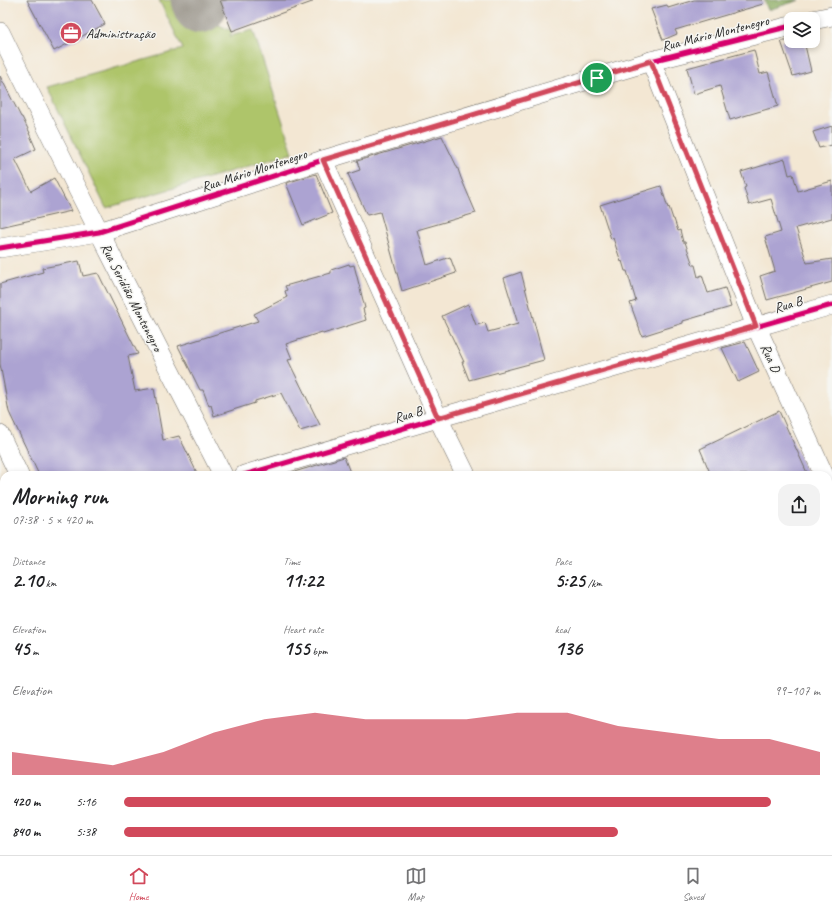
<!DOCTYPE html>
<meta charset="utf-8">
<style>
:root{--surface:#fff;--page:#f2f2f2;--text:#202124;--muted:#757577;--line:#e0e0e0;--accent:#d1495b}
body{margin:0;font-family:Caveat,sans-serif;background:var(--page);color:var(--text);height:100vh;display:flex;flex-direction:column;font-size:15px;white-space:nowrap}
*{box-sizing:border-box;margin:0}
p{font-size:13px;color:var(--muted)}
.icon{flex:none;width:22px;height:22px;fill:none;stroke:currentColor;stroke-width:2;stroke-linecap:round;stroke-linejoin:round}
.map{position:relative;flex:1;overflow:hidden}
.panel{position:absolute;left:0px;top:471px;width:832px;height:384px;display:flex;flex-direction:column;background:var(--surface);border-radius:12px 12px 0 0;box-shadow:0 2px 6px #0003}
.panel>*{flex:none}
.buttons{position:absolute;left:784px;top:12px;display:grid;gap:8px}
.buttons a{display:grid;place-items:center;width:36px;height:36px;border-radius:8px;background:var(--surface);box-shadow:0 2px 6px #0003;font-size:20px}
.pin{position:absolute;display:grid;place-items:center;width:34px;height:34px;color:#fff;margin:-17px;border:2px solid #fff;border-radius:50%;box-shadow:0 1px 4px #0007}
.round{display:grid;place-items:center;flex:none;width:42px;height:42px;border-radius:12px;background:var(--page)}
.summary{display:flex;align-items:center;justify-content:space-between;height:68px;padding:0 12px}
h1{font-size:22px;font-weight:800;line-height:30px}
.metrics{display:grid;grid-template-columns:repeat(3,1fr);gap:6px;height:68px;padding:4px 12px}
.metrics div{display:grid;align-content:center}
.metrics b{font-size:20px;font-weight:800}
.metrics small{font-size:11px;font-weight:400}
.metrics p{font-size:11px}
.chart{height:112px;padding:8px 12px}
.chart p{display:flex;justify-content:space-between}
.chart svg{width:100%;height:72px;margin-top:4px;fill:var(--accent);opacity:.7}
ul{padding:0 12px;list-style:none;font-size:13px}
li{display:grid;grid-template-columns:64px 48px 1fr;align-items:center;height:30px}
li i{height:10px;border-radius:5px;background:var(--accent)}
.tab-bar{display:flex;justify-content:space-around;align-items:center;height:56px;border-top:1px solid var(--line);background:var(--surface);font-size:11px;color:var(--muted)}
.tab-bar a{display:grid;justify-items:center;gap:2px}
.tab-bar .selected{color:var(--accent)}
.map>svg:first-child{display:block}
.green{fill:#aec56a;stroke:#6c784a}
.forest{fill:#8aaa5e;stroke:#5a6a44}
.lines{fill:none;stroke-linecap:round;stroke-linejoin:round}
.taxiway{stroke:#8f897f;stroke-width:53}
.building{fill:#aca3d2}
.minor-casing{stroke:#716d66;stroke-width:20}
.primary-casing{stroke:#716d66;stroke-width:24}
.minor{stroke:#fff;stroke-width:19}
.primary{stroke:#fff;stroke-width:22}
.cycleway-casing{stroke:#f6f6f2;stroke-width:8}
.cycleway{stroke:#d6006c;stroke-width:5}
.route-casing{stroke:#fff;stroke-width:8}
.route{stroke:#d1495b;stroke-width:5}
.labels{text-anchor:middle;stroke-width:3;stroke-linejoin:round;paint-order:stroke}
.poi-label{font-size:14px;fill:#2b2b2b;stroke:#f6f6f2;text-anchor:start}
.street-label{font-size:14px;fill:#2b2b2b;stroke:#f6f6f2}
</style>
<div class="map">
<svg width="832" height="855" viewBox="0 0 832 855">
<rect width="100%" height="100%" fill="#f6f6f2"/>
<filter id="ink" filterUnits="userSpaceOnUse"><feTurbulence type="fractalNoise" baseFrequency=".025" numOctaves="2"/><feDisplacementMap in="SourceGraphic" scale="8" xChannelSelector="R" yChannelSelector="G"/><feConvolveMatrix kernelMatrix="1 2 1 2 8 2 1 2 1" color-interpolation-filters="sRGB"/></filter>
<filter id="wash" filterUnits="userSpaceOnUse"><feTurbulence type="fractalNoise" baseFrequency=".012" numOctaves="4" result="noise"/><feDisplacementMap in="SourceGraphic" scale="16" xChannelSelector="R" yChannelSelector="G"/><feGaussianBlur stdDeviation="0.9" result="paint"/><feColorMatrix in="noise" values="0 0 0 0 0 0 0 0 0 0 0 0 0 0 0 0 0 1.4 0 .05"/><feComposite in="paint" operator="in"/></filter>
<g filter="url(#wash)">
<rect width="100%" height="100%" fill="#f3e7d3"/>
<path class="green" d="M159,0H190L196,15L232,31L230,36L253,30L293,153L106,208L47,87L183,49Z"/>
<path class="forest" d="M764,0H800L768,10Z"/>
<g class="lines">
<path class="taxiway" d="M197,0L200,7"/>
</g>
<g id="blocks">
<g class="building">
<path d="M27,0H92L105,24L54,51Z"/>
<path d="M220,0H312V2L232,31Z"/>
<path d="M694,0H762L763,4L675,30L677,34L663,40L651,9L667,5L668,8Z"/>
<path d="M781,41H804L811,71L793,76Z"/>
<path d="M754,50L760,74L768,72L778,106L730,120L720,86L694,94L687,68Z"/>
<path d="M0,76L21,117H22L30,133H29L36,149L15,159L31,191L54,178L71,211L0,227Z"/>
<path d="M832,126V145L819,148L813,132Z"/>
<path d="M442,136L458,169L461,178L476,213L417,230L427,265L450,257L456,273L402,291L380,212L367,215L348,174L360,170L357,161Z"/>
<path d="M785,159L789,175L793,174L798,191L832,181V218L796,228L807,263L832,259V282L767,300L760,276L775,271L765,237L781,232L771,199L749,205L744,188L746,187L741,172Z"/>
<path d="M316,174L332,213L303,225L286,183Z"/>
<path d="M661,186L668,208L669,207L673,219H674L678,231L680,230L683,242H685L693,265H695L698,277L702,275L708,293L725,288L731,307L683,321V323L642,336L630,303L636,301L627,271H625L622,261L621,262L613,238L611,239L600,205Z"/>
<path d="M79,261L83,276L98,273L138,354L128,356L135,391L154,388L163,440L179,436L198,475H39L9,412L0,364V284L43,272L42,268Z"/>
<path d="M349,264L350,266L354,265L365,308L363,309L366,320L323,334L322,332L286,344L292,359L288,360L320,425L300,431L281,393L255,401V403L214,416L211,405L209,406L203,390H200L178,346L258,321L254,314L287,297L285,291L287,290L285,286L331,273V270Z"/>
<path d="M521,272L544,360L469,380L462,362H464L442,316L468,304L476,325L485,323L488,332L518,324L504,278Z"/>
<path d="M745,342L759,372L738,382L722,348Z"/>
<path d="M779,411L808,475H711L700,449Z"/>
<path d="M344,457L351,475H291V473Z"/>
</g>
</g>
</g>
<g filter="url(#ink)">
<use href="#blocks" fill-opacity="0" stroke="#716d66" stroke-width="1"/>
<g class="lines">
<g class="minor-casing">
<g id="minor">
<path d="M813,20L832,16"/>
<path d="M0,32C72,181 148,328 223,475"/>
<path d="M651,61L756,326L824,475"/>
<path d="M323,160L438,418L466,475"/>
<path d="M0,248L99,232L323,160L651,61L791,26"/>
<path d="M0,435L19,475"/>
<path d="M244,475L438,418L832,305"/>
<path d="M828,484L832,493"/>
<path d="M0,536H4"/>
<path d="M828,698L832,707"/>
<path d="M60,851L62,855"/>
<path d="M403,851L405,855"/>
</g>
</g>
<g class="primary-casing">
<g id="primary">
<path d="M828,608L832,607"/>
<path d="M828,666L832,665"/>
<path d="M0,774H4"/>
<path d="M0,836L4,835"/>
</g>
</g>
<use href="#minor" class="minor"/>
<use href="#primary" class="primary"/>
<g class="cycleway-casing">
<g id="cycleway">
<path d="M0,248L99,232L323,160L651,61L791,26"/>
<path d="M244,475L438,418L832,305"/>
</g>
</g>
<use href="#cycleway" class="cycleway"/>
</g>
</g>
<g class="lines" filter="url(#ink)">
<g class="route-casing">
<path id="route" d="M651,61L756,326L438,418L323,160Z"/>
</g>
<use href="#route" class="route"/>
</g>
<defs>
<g id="office-disc" transform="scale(1.15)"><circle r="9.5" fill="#d1495b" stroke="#f6f6f2"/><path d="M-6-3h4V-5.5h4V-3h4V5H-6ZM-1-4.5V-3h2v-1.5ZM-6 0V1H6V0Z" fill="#fff"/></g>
</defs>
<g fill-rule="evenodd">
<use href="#office-disc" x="71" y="33"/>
</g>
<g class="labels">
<g class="poi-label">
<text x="86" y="38">Administração</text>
</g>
<g class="street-label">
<text transform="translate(715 33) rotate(-14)" y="5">Rua Mário Montenegro</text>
<text transform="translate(254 170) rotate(-18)" y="5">Rua Mário Montenegro</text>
<text transform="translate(132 297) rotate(63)" y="5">Rua Seridião Montenegro</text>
<text transform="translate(788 304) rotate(-16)" y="5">Rua B</text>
<text transform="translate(771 358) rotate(66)" y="5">Rua D</text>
<text transform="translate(408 414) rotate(-16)" y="5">Rua B</text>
</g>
</g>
</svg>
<div class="buttons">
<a><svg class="icon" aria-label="layers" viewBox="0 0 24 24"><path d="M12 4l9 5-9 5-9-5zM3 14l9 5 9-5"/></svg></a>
</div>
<div class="pin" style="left:597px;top:78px;background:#1e9e55"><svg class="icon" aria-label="arrive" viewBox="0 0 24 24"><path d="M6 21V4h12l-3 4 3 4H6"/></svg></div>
<section class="panel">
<div class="summary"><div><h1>Morning run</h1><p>07:38 · 5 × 420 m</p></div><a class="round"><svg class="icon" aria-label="share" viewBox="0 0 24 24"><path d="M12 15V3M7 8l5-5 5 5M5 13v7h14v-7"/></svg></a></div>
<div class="metrics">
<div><p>Distance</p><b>2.10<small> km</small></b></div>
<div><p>Time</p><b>11:22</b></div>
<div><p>Pace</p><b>5:25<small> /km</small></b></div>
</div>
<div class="metrics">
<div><p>Elevation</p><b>45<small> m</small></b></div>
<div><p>Heart rate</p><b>155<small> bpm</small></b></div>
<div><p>kcal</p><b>136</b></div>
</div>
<div class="chart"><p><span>Elevation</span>99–107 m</p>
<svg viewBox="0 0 160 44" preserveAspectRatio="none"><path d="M0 44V30L10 34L20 38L30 30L40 18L50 10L60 6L70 10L80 10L90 10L100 6L110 6L120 14L130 18L140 22L150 22L160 30V44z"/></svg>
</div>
<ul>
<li><b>420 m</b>5:16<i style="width:93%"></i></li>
<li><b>840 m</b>5:38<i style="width:71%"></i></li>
</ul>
</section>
</div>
<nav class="tab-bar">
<a class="selected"><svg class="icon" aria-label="home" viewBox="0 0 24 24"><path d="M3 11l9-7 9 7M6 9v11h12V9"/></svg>Home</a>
<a><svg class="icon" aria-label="map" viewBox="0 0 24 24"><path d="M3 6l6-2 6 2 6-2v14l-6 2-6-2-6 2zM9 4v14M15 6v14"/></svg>Map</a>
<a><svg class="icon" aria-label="saved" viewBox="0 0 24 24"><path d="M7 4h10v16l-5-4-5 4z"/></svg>Saved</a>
</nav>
